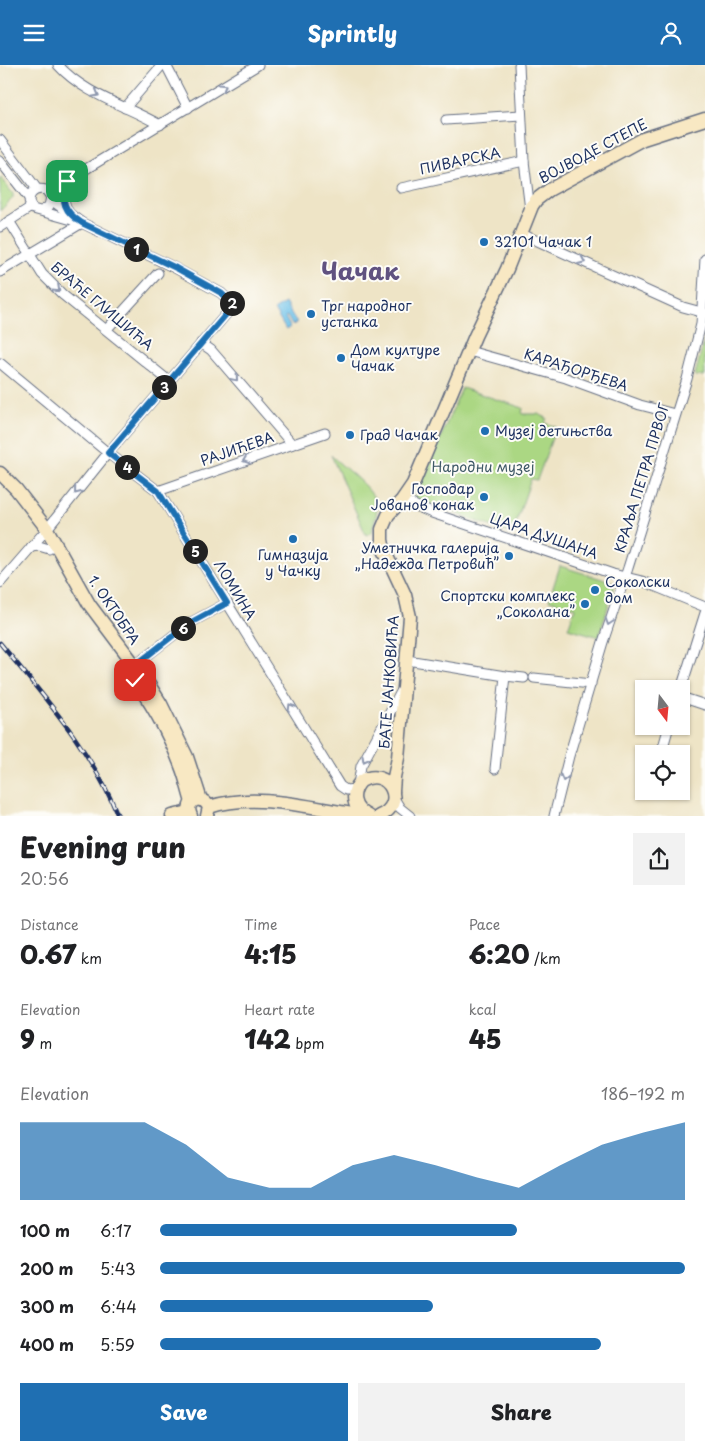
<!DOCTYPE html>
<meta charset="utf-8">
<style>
:root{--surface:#fff;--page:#f2f2f2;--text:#202124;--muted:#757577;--accent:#1f6fb2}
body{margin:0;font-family:"Playpen Sans",sans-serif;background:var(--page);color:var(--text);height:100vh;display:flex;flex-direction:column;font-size:19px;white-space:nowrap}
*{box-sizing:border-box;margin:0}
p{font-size:16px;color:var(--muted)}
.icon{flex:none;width:28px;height:28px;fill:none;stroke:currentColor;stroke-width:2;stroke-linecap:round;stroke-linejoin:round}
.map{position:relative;height:751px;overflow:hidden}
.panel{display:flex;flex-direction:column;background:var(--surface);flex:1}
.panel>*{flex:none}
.needle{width:32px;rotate:164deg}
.tools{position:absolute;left:635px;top:615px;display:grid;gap:10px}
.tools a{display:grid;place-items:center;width:55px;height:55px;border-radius:0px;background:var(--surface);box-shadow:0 1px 4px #0004;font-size:25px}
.pin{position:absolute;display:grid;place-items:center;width:42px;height:42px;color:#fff;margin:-21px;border-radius:10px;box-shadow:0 2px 8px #0006}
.km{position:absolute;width:25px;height:25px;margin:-12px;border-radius:50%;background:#222;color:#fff;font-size:14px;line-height:25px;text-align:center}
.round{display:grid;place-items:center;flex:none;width:52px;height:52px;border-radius:0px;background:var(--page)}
.summary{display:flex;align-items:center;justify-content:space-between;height:85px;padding:0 20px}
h1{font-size:28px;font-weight:800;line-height:38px}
.stats{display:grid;grid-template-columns:repeat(3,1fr);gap:8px;height:85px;padding:5px 20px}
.stats div{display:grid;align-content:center}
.stats b{font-size:25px;font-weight:800}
.stats small{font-size:14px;font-weight:400}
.stats p{font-size:14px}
.chart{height:140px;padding:10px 20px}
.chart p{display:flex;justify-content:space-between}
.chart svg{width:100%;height:90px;margin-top:5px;fill:var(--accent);opacity:.7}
.action{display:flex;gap:10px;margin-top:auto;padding:10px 20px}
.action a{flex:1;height:58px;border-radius:0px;background:var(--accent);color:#fff;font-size:20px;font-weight:800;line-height:58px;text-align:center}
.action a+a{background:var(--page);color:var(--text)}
ul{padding:0 20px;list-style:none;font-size:16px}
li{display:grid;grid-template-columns:80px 60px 1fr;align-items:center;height:38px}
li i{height:12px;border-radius:6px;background:var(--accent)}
header{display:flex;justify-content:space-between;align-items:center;height:65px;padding:0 20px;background:var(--accent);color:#fff;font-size:22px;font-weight:800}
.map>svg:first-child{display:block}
.green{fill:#abd783;stroke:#638370}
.water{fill:#6cc1e9;stroke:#4478a4}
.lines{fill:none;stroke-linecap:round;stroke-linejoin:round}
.street-casing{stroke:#656e82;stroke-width:11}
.secondary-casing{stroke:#656e82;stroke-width:15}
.street{stroke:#fff;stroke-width:9}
.secondary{stroke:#f8e8c3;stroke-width:12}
.rail-casing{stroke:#1b2f5e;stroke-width:4.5}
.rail{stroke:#fdfcf7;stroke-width:2.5;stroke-dasharray:8;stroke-linecap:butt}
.oneway{stroke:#8d97ae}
.route-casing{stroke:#fff;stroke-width:10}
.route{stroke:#1f6fb2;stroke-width:6}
.poi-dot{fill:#1f6fb2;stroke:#fdfcf7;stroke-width:2}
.labels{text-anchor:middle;stroke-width:4;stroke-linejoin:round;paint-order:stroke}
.street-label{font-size:14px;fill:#1b2f5e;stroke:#fdfcf7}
.poi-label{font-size:14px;fill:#1b2f5e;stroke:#fdfcf7;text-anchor:start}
.park-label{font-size:14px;fill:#3f5967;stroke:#fdfcf7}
.town-label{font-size:24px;font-weight:bold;fill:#605280;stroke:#fdfcf7}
</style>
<header><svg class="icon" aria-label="menu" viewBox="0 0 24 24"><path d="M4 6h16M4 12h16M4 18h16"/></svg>Sprintly<svg class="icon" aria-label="person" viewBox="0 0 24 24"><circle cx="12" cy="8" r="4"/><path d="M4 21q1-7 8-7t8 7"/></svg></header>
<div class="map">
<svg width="705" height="751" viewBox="0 0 705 751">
<rect width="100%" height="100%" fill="#fdfcf7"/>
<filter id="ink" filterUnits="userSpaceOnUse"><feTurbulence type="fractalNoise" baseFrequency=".02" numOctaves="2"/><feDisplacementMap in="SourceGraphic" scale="10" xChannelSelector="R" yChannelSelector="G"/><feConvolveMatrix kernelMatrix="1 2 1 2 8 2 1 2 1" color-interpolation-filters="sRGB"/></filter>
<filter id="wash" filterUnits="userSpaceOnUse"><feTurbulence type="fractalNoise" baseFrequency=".0096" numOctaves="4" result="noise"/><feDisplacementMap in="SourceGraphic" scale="20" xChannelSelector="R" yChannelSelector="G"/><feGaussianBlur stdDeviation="1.12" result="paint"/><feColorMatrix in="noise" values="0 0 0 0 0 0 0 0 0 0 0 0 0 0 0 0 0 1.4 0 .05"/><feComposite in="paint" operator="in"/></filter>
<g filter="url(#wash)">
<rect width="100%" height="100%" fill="#eee4c6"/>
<g class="green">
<path d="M0,112L13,129V133L0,146Z"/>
<path d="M705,273V311H695L696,306Z"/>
<path d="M462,323L523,343L522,349H538L547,353L545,358L556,362L537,415L531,414L512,469L414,433Z"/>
<path d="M331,390C344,404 377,425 377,443C377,451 373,459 372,467L366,470Z"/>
<path d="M560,501L615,518L599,572L568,563L575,543L549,535Z"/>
</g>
<path class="water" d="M285,238L297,258L292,260L287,251L285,252L290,262L286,265L274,245Z"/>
</g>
<g filter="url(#ink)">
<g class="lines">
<g class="street-casing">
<g id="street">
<path d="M58,0C85,30 125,40 160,60"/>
<path d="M166,0L188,43"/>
<path d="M519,0L524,96L530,145"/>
<path d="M125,43L162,0"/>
<path d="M446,55L521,50"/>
<path d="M0,75L37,124"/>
<path d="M0,96L29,133"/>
<path d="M67,116C63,127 62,137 69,148"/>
<path d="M401,123L524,96"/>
<path d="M48,127L258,0"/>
<path d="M42,146L49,141L51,132L46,125C32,121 24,134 33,144L72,155"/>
<path d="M9,156L42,209L63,230L169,316"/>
<path d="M0,162L31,142"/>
<path d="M522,169L683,242L705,248"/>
<path d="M0,207L82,158"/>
<path d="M107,264L158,208"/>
<path d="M201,278L211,285L292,379"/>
<path d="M469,286L566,313L640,340L675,349"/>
<path d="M0,298L108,388L158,426L340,721L346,725L355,724"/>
<path d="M158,426L325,368"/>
<path d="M402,435L432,448L613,509L642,516L705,542"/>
<path d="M31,482L39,481L49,484"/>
<path d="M0,518L47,464L108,388L234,240L221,228L173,202L82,158L51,135"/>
<path d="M407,595L505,611L495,704"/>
<path d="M130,604L188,559L227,538"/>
<path d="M505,611L524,613"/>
<path d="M534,613L591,619"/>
<path d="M681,624L705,548"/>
<path d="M681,632L705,640"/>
<path d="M661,689L669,661"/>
<path d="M358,720L361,701L402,625"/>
<path d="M394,733L400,743L410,751"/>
<path d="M554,751L569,691L603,577L628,503L687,314L701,259L705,194"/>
</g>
</g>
<g class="secondary-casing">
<g id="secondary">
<path d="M0,408L16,424L47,464L89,539L146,615L161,639L187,692L201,735"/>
<path d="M126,604C149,633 168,666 181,701C186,713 188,725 192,737"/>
<path d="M393,726L394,712L398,693L410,552L405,530L384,485L382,475V464L388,450L402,435L413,419L475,271L507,204L532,141L536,135L549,125L643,74L705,54"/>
<path d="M209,742C258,726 318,745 367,751"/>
<path d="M172,751L189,747"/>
<path d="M191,751C184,736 201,728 209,742L207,751"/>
<path d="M368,751C352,744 350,728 361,716C389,700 408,740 379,751"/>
</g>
</g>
<use href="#street" class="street"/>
<use href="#secondary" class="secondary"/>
<g class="rail-casing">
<path id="rail" d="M0,578C44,632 92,685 118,751"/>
</g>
<use href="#rail" class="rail"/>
</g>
<defs><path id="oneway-chevron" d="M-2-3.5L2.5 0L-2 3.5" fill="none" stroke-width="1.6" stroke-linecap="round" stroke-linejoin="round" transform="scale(1.25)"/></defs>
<g class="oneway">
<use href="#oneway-chevron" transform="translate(223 22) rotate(-32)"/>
<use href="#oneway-chevron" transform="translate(96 29) rotate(28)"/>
<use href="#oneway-chevron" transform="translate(582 196) rotate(24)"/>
<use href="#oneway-chevron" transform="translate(57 224) rotate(43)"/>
<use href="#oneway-chevron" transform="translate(235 313) rotate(49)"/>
<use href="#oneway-chevron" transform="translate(246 395) rotate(161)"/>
<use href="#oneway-chevron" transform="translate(77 426) rotate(129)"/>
<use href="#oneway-chevron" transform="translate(609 557) rotate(108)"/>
<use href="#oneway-chevron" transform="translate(291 642) rotate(-122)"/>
<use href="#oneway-chevron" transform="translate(365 694) rotate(119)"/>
<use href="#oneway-chevron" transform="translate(564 713) rotate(104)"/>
</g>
</g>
<g class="lines" filter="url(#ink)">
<g class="route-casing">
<path id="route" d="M67,116C60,136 64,147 82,158L176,203L221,228L234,240L108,388L158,426L227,538L188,559L128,606L135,615"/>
</g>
<use href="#route" class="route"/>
</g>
<g class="poi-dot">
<circle cx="484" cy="177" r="5"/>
<circle cx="311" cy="249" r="5"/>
<circle cx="341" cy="293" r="5"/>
<circle cx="485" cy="366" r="5"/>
<circle cx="350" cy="370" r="5"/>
<circle cx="484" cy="432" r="5"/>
<circle cx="293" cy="474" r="5"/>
<circle cx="509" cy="491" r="5"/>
<circle cx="595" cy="525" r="5"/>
<circle cx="585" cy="539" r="5"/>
</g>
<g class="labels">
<g class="street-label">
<text transform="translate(593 86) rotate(-28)" y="5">ВОЈВОДЕ СТЕПЕ</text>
<text transform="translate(460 96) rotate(-12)" y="5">ПИВАРСКА</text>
<text transform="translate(102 241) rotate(40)" y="5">БРАЋЕ ГЛИШИЋА</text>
<text transform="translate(576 305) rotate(18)" y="5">КАРАЂОРЂЕВА</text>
<text transform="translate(237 384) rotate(-19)" y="5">РАЈИЋЕВА</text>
<text transform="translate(642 413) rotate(-73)" y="5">КРАЉА ПЕТРА ПРВОГ</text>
<text transform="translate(544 471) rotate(19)" y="5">ЦАРА ДУШАНА</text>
<text transform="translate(235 525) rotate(59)" y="5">ЛОМИНА</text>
<text transform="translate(114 545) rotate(56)" y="5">1. ОКТОБРА</text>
<text transform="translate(389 617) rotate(-86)" y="5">БАТЕ ЈАНКОВИЋА</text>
</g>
<g class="poi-label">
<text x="494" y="182">32101 Чачак 1</text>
<text x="321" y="246">Трг народног<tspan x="321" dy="16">устанка</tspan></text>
<text x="351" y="290">Дом културе<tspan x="351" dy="16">Чачак</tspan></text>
<text x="495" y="371">Музеј детињства</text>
<text x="360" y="375">Град Чачак</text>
<text x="474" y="429" text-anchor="end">Господар<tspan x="474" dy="16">Јованов конак</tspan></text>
<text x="499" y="488" text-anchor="end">Уметничка галерија<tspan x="499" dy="16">„Надежда Петровић”</tspan></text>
<text x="293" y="495" text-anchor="middle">Гимназија<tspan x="293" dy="16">у Чачку</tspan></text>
<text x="605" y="522">Соколски<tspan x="605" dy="16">дом</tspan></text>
<text x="575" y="536" text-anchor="end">Спортски комплекс<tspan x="575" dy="16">„Соколана”</tspan></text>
</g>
<g class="park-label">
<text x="483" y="407">Народни музеј</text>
</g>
<g class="town-label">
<text x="360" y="215">Чачак</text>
</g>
</g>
</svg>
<div class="tools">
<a><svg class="needle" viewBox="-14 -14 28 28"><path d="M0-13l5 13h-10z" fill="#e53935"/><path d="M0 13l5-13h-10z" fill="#757577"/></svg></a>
<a><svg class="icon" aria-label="locate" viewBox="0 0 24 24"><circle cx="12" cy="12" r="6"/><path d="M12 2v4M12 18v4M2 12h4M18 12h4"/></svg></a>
</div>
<div class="pin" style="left:67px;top:116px;background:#1e9e55"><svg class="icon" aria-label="arrive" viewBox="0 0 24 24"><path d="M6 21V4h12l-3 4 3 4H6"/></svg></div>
<div class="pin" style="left:135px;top:615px;background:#d93025"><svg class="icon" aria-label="check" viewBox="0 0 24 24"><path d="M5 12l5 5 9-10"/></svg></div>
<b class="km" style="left:136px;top:184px">1</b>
<b class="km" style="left:232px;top:238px">2</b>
<b class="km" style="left:164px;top:322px">3</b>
<b class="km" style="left:127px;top:402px">4</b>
<b class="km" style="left:195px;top:486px">5</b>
<b class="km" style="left:183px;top:563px">6</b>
</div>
<section class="panel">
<div class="summary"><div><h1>Evening run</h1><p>20:56</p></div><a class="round"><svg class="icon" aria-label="share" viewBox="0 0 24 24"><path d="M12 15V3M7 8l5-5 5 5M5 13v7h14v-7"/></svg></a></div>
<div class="stats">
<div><p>Distance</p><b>0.67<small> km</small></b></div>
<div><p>Time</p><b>4:15</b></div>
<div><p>Pace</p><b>6:20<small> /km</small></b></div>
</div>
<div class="stats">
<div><p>Elevation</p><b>9<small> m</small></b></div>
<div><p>Heart rate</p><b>142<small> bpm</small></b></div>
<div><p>kcal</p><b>45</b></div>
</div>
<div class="chart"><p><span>Elevation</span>186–192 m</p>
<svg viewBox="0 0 160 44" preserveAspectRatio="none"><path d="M0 44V6L10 6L20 6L30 6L40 17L50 33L60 38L70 38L80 27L90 22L100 27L110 33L120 38L130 27L140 17L150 11L160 6V44z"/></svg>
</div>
<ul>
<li><b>100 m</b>6:17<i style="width:68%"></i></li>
<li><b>200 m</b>5:43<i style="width:100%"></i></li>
<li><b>300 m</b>6:44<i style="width:52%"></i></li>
<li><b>400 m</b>5:59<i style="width:84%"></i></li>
</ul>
<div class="action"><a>Save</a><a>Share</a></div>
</section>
